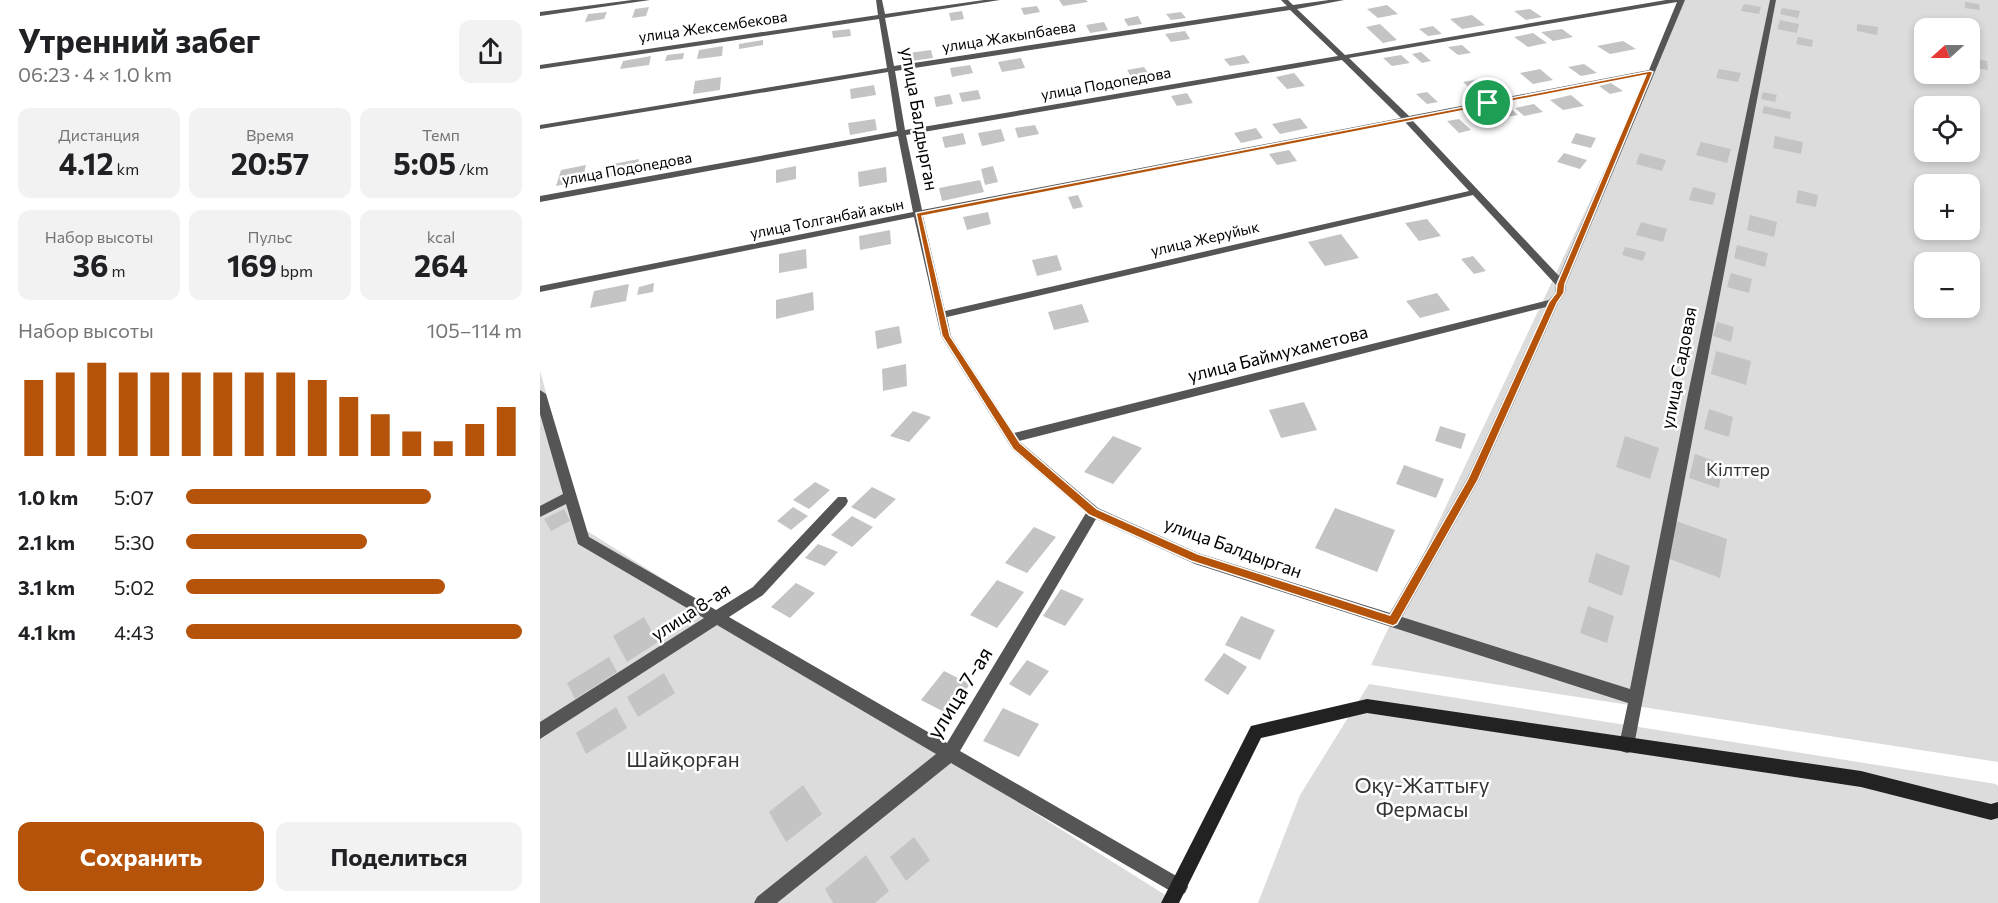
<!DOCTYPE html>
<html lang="ru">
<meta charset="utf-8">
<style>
:root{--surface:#fff;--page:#f2f2f2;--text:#202124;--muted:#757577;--accent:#b45309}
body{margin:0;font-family:Commissioner,sans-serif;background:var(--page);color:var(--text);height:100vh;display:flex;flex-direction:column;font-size:22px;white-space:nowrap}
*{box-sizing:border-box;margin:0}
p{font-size:20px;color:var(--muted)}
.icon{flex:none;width:33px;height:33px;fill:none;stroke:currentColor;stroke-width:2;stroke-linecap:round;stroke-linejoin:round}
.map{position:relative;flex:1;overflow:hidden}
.details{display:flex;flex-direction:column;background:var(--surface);width:540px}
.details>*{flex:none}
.needle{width:39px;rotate:249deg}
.tools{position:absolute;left:1374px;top:18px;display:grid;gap:12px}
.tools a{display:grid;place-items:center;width:66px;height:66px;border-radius:12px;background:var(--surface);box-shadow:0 3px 9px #0003;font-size:30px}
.pin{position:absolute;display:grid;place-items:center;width:51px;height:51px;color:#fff;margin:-26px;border:3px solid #fff;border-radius:50%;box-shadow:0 2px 6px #0007}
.round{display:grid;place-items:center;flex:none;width:63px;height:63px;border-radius:12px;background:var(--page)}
.headline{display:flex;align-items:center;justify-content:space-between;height:102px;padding:0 18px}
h1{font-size:33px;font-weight:700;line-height:45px}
.stats{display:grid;grid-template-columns:repeat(3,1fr);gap:9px;height:102px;padding:6px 18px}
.stats div{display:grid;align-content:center;border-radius:12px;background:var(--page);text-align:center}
.stats b{font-size:30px;font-weight:700}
.stats small{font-size:16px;font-weight:400}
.stats p{font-size:16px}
.chart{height:168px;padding:12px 18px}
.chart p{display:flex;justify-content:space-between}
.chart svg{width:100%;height:108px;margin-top:6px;stroke:var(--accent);stroke-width:6}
.button{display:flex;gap:12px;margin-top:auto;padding:12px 18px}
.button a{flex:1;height:69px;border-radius:12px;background:var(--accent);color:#fff;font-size:24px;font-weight:700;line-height:69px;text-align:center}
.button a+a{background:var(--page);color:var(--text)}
ul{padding:0 18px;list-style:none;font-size:20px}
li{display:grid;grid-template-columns:96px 72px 1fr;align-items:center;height:45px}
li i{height:15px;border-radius:8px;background:var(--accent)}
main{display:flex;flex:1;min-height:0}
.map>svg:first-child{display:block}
.green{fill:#dcdcdc;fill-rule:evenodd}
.building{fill:#c4c4c4}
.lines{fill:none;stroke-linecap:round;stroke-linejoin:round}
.street{fill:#555;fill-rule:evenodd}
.secondary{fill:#222;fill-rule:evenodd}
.route{fill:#b45309;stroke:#fff;stroke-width:1.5;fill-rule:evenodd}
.labels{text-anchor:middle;stroke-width:5;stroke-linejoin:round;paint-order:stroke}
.far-street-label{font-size:15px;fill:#000;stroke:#fff}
.street-label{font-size:18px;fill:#000;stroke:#fff}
.park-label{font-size:18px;fill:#333;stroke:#fff}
.near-street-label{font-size:21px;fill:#000;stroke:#fff}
.near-park-label{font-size:21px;fill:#333;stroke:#fff}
</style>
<main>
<section class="details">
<div class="headline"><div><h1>Утренний забег</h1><p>06:23 · 4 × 1.0 km</p></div><a class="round"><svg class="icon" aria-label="share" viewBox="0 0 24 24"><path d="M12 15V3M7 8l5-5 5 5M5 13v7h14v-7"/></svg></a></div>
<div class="stats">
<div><p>Дистанция</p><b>4.12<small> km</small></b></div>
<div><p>Время</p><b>20:57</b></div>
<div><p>Темп</p><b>5:05<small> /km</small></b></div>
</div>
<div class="stats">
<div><p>Набор высоты</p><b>36<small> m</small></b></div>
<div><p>Пульс</p><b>169<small> bpm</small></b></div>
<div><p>kcal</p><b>264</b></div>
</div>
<div class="chart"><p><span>Набор высоты</span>105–114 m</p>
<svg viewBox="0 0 160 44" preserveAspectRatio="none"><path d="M5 44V13M15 44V10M25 44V6M35 44V10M45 44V10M55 44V10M65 44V10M75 44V10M85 44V10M95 44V13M105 44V20M115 44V27M125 44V34M135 44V38M145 44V31M155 44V24"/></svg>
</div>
<ul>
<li><b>1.0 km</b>5:07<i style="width:73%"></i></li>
<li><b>2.1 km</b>5:30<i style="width:54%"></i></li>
<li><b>3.1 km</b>5:02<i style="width:77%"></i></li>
<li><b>4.1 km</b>4:43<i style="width:100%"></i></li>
</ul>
<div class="button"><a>Сохранить</a><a>Поделиться</a></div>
</section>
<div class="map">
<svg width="1458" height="903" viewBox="0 0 1458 903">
<rect width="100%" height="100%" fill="#fff"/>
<g class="green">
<path d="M1145,0H1458V762L831,665ZM1384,28H1430V74H1384ZM1384,106H1430V152H1384ZM1384,184H1430V230H1384ZM1384,262H1430V308H1384Z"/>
<path d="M0,371L44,529L638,903H0Z"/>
<path d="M829,684L1456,784L1458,786V903H718L760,795Z"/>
</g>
<g class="building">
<path d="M519,0H546L548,2L523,6Z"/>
<path d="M1425,2L1439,4L1440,10L1425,8Z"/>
<path d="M1204,4L1221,7L1219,14L1201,11Z"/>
<path d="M847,5L858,14L838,18L827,9Z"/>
<path d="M497,6L500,12L484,15L481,8Z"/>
<path d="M109,7L106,16L92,18L95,9Z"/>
<path d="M1242,8L1260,11L1258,18L1240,14Z"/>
<path d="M990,9L1002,17L986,20L974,11Z"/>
<path d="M422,11L424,19L411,21L409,13Z"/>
<path d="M67,12L64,19L45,22L48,14Z"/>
<path d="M641,12L646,18L631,20L626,14Z"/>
<path d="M932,15L945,25L922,29L910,19Z"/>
<path d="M598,16L602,24L588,26L584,19Z"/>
<path d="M1240,20L1259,24L1257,33L1237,29Z"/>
<path d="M564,22L568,30L550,33L546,25Z"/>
<path d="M840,24L857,40L843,43L826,27Z"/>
<path d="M1317,24L1338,27L1337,35L1317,31Z"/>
<path d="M893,26L902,34L888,36L879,29Z"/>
<path d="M166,27L165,32L144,35L145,30Z"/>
<path d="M310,29L311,36L293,38L292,31Z"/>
<path d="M1022,29L1033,37L1013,41L1001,32Z"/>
<path d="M491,31L495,40L482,42L478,33Z"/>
<path d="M645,31L650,39L631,42L625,34Z"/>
<path d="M993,33L1007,43L988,47L974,37Z"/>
<path d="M1258,37L1273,40L1272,47L1256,44Z"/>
<path d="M223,40V45L199,49V44Z"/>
<path d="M1083,41L1096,49L1070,54L1057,46Z"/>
<path d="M922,45L931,53L918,55L908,47Z"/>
<path d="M183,46L182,56L157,59L159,50Z"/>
<path d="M391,50L393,58L371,61L369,53Z"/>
<path d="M881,52L891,61L882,63L872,54Z"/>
<path d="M144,53L143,59L125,61L127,55Z"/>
<path d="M704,55L710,63L690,66L684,59Z"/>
<path d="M861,55L870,63L852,66L843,58Z"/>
<path d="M111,56L109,65L80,69L83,61Z"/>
<path d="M481,58L485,68L462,72L458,62Z"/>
<path d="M1430,58L1447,61L1448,70L1430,67Z"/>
<path d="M1044,64L1057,73L1041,76L1028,67Z"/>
<path d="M430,65L433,73L412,77L410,68Z"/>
<path d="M604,67L612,79L594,82L587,70Z"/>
<path d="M1000,69L1013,80L993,84L980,73Z"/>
<path d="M1179,69L1201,73L1198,82L1176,78Z"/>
<path d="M754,73L765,86L747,89L736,77Z"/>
<path d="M181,77L180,90L153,94L155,81Z"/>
<path d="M939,79L950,88L933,91L923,82Z"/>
<path d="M1071,83L1083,91L1070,94L1059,86Z"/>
<path d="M334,85L336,95L311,99L310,89Z"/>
<path d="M438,90L441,99L422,102L419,93Z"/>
<path d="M887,92L898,102L887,104L876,94Z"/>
<path d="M1223,92L1237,95L1235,102L1221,99Z"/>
<path d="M647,93L653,103L637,106L631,96Z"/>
<path d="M410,94L413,104L396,107L394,97Z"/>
<path d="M1031,95L1044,106L1023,110L1010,100Z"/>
<path d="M994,104L1003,112L984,116L975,108Z"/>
<path d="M1224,106L1251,112L1250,119L1222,113Z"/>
<path d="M970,108L978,115L960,118L952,111Z"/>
<path d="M760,118L768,128L740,134L732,124Z"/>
<path d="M335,119L337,130L310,135L308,123Z"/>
<path d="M919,119L931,130L919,133L907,121Z"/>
<path d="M495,125L499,134L478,138L475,128Z"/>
<path d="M716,128L723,138L701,143L694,133Z"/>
<path d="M461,129L465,141L442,146L438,133Z"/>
<path d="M423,133L426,144L405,148L402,137Z"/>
<path d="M1036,133L1056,138L1051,148L1031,143Z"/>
<path d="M1235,136L1263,142L1261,154L1233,148Z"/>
<path d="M1161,142L1191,149L1187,163L1156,155Z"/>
<path d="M749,150L757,161L737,165L729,154Z"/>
<path d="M1024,153L1047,160L1040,169L1017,162Z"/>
<path d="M1100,153L1126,160L1122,171L1096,164Z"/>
<path d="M99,159L96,172L70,176L73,164Z"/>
<path d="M46,165L42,181L16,186L21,170Z"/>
<path d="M256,166V179L236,183V170Z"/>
<path d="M453,166L458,182L445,185L441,169Z"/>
<path d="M346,167L347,182L319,187L318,172Z"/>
<path d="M440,180L444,192L402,201L399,188Z"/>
<path d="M1153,187L1176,193L1173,205L1149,200Z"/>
<path d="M1258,190L1278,195L1276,207L1256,203Z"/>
<path d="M538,195L543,207L533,209L528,197Z"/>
<path d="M1430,204L1438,206L1439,217L1430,215Z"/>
<path d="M448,212L451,224L427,230L423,217Z"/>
<path d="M1210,215L1237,222L1234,237L1207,230Z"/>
<path d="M887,219L901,236L879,241L865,223Z"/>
<path d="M1101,222L1127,229L1123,242L1096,235Z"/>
<path d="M350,230L351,244L320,250L319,236Z"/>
<path d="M801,234L819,258L785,266L768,242Z"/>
<path d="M1197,245L1228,253L1225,267L1194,258Z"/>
<path d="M1085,247L1106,252L1103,261L1082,255Z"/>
<path d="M266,249L267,268L239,273V254Z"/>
<path d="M517,255L522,270L497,276L492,260Z"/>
<path d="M933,256L946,271L934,274L921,259Z"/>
<path d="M1191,273L1212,279L1209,293L1187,287Z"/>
<path d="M114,283L113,292L97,295L99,287Z"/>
<path d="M89,284L86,301L50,308L54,291Z"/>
<path d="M273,292L274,310L236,319V300Z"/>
<path d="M897,293L910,310L880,318L866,301Z"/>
<path d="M542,304L549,322L514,330L508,312Z"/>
<path d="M1177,322L1194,327L1191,342L1173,336Z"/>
<path d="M359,326L362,343L337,349L335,331Z"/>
<path d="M1176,351L1211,361L1206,385L1171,374Z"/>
<path d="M366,364L367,386L343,391L342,369Z"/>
<path d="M764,402L777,430L741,438L729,410Z"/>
<path d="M1169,409L1193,417L1189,437L1164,429Z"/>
<path d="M373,411L391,417L369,442L350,436Z"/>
<path d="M900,426L926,434L921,449L895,441Z"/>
<path d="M573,436L602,448L573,484L544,472Z"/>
<path d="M1085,436L1119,448L1110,479L1076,467Z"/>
<path d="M1155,454L1183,464L1179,488L1149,478Z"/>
<path d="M864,465L904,479L896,498L856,484Z"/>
<path d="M275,482L290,490L269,509L253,500Z"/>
<path d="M332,487L356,499L335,519L311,507Z"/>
<path d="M253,507L268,516L251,530L237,521Z"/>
<path d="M795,508L855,530L837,572L775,548Z"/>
<path d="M24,509L30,521L11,531L4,519Z"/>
<path d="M312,516L333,527L312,547L291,535Z"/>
<path d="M1136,521L1187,539L1180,578L1127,558Z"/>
<path d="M494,527L516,537L487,573L465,563Z"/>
<path d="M278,544L298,552L285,566L265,558Z"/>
<path d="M1056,553L1090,566L1082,596L1048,582Z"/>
<path d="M457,580L484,592L457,628L430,615Z"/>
<path d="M256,583L275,593L250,618L231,607Z"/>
<path d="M521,589L544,599L525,626L503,616Z"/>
<path d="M1048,606L1074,616L1067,643L1040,633Z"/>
<path d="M701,616L735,630L720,660L685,645Z"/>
<path d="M104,617L118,642L87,662L73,636Z"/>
<path d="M684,653L707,667L688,695L664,680Z"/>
<path d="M69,657L77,672L35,699L27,683Z"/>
<path d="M487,660L509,671L490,696L469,684Z"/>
<path d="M404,671L430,684L408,714L381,700Z"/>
<path d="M124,673L135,693L98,717L87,697Z"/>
<path d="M76,707L87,728L46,754L36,733Z"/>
<path d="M463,708L499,724L479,757L443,741Z"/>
<path d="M263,785L282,814L246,842L229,812Z"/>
<path d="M374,837L390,860L366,881L350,857Z"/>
<path d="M326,855L349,891L335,903H293L285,889Z"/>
</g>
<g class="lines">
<g class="street">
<path d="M92,0H110L0,16V12Z"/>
<path d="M336,0H342L345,14L444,0H460L345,18L354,66L747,6L741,0H748L753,5L789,0H804L757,9L805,55L1126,0H1145L1026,284L1025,293L1018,303L939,480L862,617L1090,689L1148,394L1230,0H1236L1093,751L1087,753L1081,751L1079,745L1088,703L655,564L556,519L420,751L645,881L648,887L645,893L639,896L411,763L237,903H214L217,897L396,754L177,625L0,739V722L164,618L38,544L26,504L0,517V506L23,494L0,414V390L6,394L49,537L176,610L213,587L298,497H306L308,501L306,505L223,595L189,617L407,743L546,513L472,449L401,336L374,217L0,292V286L373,212L358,136L0,202V196L357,131L348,72L0,129V125L347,68L339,19L0,69V65L338,15ZM1137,2L1109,70L869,116L809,58ZM750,10L798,56L365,130L355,71ZM802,60L861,118L382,210L366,135ZM1106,75L1019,276L872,120ZM865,122L929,191L405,311L383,216ZM933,195L1016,285L1015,293L1009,300L474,433L411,336L407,317ZM1006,307L927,479L850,613L658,553L558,508L479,441Z"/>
</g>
<path class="secondary" d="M827,699L1321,771L1451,804L1458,802V818L1451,820L1321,787L827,713L721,738L639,903H621L711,726Z"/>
</g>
<path class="route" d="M1110,71L1113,72L1025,284L1024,293L1017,303L938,480L857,624L853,626L651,561L549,515L473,449L402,336L376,213ZM1106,75L1017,284L1016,293L1009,302L928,479L850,615L658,554L557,509L480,443L410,336L382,216Z"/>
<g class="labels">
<g class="far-street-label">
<text transform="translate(173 27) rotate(-8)" y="5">улица Жексембекова</text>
<text transform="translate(469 37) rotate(-9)" y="5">улица Жакыпбаева</text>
<text transform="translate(566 84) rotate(-10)" y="5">улица Подопедова</text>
<text transform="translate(87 169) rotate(-10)" y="5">улица Подопедова</text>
<text transform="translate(287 219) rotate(-11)" y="5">улица Толганбай акын</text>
<text transform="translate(665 239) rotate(-13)" y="5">улица Жеруйык</text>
</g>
<g class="street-label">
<text transform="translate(379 119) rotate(80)" y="6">улица Балдырган</text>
<text transform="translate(738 354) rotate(-14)" y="6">улица Баймухаметова</text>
<text transform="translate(1139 368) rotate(-79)" y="6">улица Садовая</text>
<text transform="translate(693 548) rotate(20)" y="6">улица Балдырган</text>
<text transform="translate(151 612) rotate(-33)" y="6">улица 8-ая</text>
</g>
<g class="park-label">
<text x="1198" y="476">Кілттер</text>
</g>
<g class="near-street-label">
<text transform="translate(420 693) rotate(-58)" y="7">улица 7-ая</text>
</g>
<g class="near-park-label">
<text x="143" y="767">Шайқорған</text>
<text x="882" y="793">Оқу-Жаттығу<tspan x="882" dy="24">Фермасы</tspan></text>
</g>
</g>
</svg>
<div class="tools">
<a><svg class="needle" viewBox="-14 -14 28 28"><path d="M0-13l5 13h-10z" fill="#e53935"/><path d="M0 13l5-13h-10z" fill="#757577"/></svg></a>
<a><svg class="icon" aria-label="locate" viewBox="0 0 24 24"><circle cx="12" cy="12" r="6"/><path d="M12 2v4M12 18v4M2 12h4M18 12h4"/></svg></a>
<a>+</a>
<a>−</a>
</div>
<div class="pin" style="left:948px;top:103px;background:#1e9e55"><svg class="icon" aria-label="arrive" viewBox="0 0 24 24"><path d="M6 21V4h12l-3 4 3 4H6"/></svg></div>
</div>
</main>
